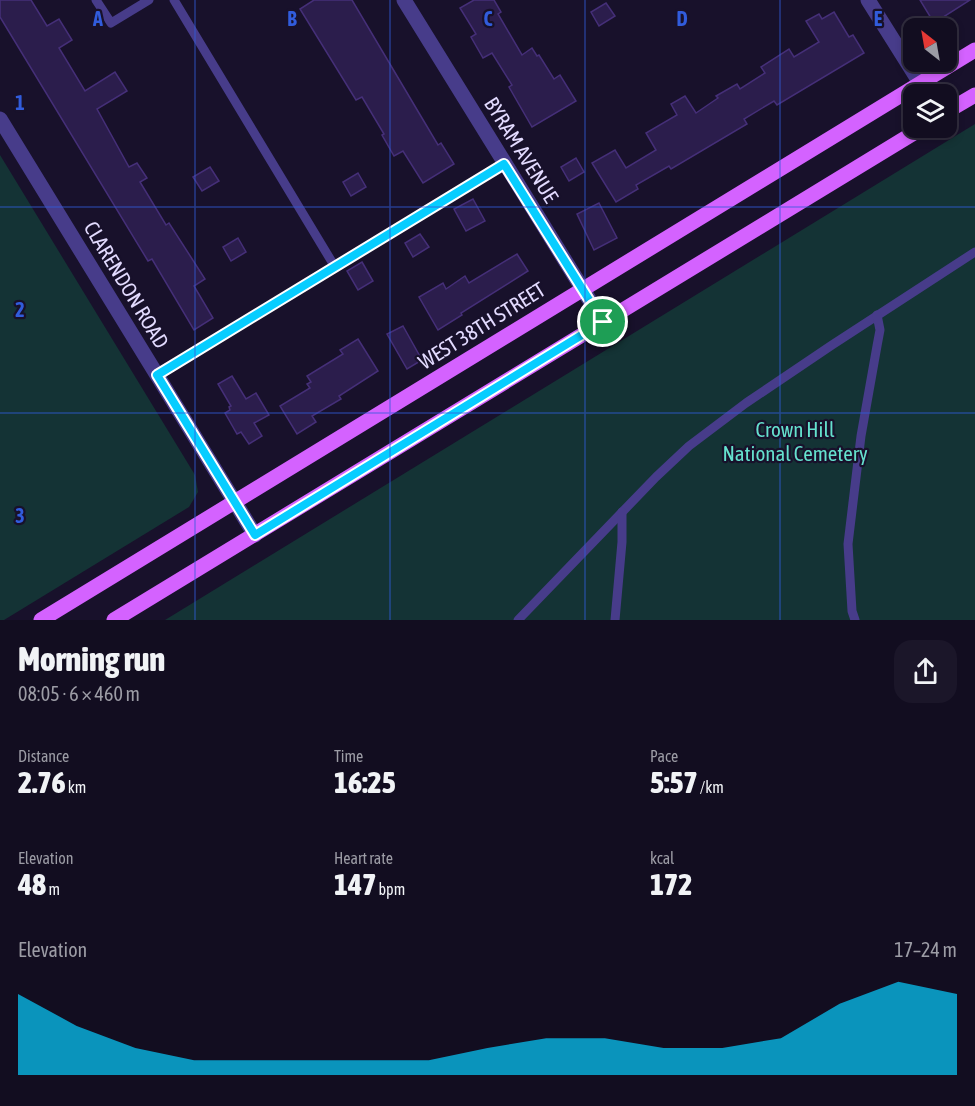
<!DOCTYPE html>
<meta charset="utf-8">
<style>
:root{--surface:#120d20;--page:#1b1629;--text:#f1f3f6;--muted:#9c9ca5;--line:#312d3e;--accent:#07cdff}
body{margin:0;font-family:"Asap Condensed",sans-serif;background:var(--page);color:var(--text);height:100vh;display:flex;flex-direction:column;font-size:22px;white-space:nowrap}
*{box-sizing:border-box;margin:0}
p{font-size:20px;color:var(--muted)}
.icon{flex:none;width:33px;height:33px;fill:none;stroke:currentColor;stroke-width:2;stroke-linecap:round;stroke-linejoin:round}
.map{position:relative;height:620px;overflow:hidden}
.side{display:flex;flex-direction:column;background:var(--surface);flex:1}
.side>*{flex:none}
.needle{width:39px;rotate:329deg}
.fabs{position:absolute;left:903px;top:18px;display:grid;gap:12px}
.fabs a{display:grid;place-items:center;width:54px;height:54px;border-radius:12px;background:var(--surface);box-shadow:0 3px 9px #0003,0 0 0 2px var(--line);font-size:30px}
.pin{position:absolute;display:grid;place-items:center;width:51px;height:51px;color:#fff;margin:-26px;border:3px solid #fff;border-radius:50%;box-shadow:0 2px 6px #0007}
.round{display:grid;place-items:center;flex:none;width:63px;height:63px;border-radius:18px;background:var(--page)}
.head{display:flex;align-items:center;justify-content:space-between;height:102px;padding:0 18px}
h1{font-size:33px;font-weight:800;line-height:45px}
.stats{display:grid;grid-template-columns:repeat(3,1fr);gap:9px;height:102px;padding:6px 18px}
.stats div{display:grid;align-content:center}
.stats b{font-size:30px;font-weight:800}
.stats small{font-size:16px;font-weight:400}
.stats p{font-size:16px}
.chart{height:168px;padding:12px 18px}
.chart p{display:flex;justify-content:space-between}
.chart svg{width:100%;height:108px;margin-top:6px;fill:var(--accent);opacity:.7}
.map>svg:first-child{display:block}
.green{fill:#143335}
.building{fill:#2b1d4c;stroke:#452f78;stroke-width:1.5}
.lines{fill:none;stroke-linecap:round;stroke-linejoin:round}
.service{stroke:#473c8a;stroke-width:9}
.minor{stroke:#473c8a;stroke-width:15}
.tertiary{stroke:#473c8a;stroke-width:15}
.primary{stroke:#d462ff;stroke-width:15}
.route-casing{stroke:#fff;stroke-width:12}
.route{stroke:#07cdff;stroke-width:8}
.grid{fill:none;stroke:#315cdc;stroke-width:1.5;stroke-opacity:0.55}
.labels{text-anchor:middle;stroke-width:4.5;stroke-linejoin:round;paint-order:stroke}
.street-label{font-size:21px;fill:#e3dbff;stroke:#18112b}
.park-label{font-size:21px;fill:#65e1ce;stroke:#18112b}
.grid-label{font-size:20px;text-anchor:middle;font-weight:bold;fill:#315cdc;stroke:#18112b;stroke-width:4.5;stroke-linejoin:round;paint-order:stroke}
</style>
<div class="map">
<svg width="975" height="620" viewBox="0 0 975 620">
<rect width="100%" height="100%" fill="#18112b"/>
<g class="green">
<path d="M975,124V620H165Z"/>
<path d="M0,155L195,475L198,492L189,507L4,620H0Z"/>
</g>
<g class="building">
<path d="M0,0H31L47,26L59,19L72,40L59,48L85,91L115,72L127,91L97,109L129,167L137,163L147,178L140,182L166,225L169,223L205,279L194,286L213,318L194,330L152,259L148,261L0,17Z"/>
<path d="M314,0H352L419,113L438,145L441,143L454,164L423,183L403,151L394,156L382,135L384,134L362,97L356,100L300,9Z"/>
<path d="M474,0H494L501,12L498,14L522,55L532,48L537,56L539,55L554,79L560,75L576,101L532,127L509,87L512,85L492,53L483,58L471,37L476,34L460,8Z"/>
<path d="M920,0H970L934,23Z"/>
<path d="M606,3L615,16L599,26L591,12Z"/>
<path d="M834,12L849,37L853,35L864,53L777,105L774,101L744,119L747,124L671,169L669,166L636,185L638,189L616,202L592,163L615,150L626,168L656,150L646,133L677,115L671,104L685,96L696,113L718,98L716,96L737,84L740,89L765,73L761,67L789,49L794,57L819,42L806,21L819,14L822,19Z"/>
<path d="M576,158L584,172L569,181L561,167Z"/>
<path d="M210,167L219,181L202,191L193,177Z"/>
<path d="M358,173L366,187L351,196L343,182Z"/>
<path d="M473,199L485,221L466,231L454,209Z"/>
<path d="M599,203L617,238L594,250L577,214Z"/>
<path d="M420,234L429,247L413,257L405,243Z"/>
<path d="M238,238L246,252L231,261L223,247Z"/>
<path d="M517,254L528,271L461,313L462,315L438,330L419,297L443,283L446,289L465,276L469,283Z"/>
<path d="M362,262L373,281L358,290L347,271Z"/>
<path d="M403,326L422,360L407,369L387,334Z"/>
<path d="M358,339L378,371L339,396L341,399L312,416L316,422L297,434L280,406L310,388L307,384L311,382L307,376L343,354L340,350Z"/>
<path d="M232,376L246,399L256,393L269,415L254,423L262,436L249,444L241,432L237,434L225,413L230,410L229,407L231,406L218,384Z"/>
</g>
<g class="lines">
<g class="service">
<path d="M96,0L111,23L149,0"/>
<path d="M174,0L335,267"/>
<path d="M157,375L504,164"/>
<path d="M518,620L656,477L689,446L746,403L832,345L975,252"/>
<path d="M615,620L622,542V512"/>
<path d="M855,620L852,611L848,544L861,436L877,346L880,330L877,315"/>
</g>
<g class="minor">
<path d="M404,0L603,322"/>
<path d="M868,0L927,94"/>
</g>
<path class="tertiary" d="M0,119L255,535"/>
<g class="primary">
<path d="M946,112L975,95"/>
<path d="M41,620L975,50"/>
<path d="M114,620L922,128"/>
</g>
</g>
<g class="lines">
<g class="route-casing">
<path id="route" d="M504,164L603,322L255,535L157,375Z"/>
</g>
<use href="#route" class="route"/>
</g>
<path class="grid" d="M195,0V620M390,0V620M585,0V620M780,0V620M0,207H975M0,413H975"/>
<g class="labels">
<g class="street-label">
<text transform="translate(521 150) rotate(58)" y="7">BYRAM AVENUE</text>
<text transform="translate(126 285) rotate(59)" y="7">CLARENDON ROAD</text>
<text transform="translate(482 326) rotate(-32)" y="7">WEST 38TH STREET</text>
</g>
<g class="park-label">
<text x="795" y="437">Crown Hill<tspan x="795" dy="24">National Cemetery</tspan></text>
</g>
</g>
<g class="grid-label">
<text x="98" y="26">A</text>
<text x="292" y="26">B</text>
<text x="488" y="26">C</text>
<text x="682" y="26">D</text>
<text x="878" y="26">E</text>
<text x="20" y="110">1</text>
<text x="20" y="317">2</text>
<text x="20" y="523">3</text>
</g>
</svg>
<div class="fabs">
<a><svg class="needle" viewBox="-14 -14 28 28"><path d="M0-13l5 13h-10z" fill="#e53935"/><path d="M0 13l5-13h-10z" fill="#9c9ca5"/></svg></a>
<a><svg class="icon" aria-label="layers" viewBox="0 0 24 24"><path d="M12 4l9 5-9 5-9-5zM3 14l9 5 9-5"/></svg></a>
</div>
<div class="pin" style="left:603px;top:322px;background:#1e9e55"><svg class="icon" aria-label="arrive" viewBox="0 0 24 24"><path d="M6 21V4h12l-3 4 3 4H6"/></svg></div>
</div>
<section class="side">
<div class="head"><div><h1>Morning run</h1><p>08:05 · 6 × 460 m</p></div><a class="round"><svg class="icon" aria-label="share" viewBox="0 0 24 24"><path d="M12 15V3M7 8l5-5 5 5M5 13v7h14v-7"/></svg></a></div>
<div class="stats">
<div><p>Distance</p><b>2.76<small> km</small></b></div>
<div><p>Time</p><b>16:25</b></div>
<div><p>Pace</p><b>5:57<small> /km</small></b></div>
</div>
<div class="stats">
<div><p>Elevation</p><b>48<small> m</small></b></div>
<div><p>Heart rate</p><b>147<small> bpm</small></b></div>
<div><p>kcal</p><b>172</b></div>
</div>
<div class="chart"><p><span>Elevation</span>17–24 m</p>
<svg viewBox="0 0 160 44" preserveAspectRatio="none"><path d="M0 44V11L10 24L20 33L30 38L40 38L50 38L60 38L70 38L80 33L90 29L100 29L110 33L120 33L130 29L140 15L150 6L160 11V44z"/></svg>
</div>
</section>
